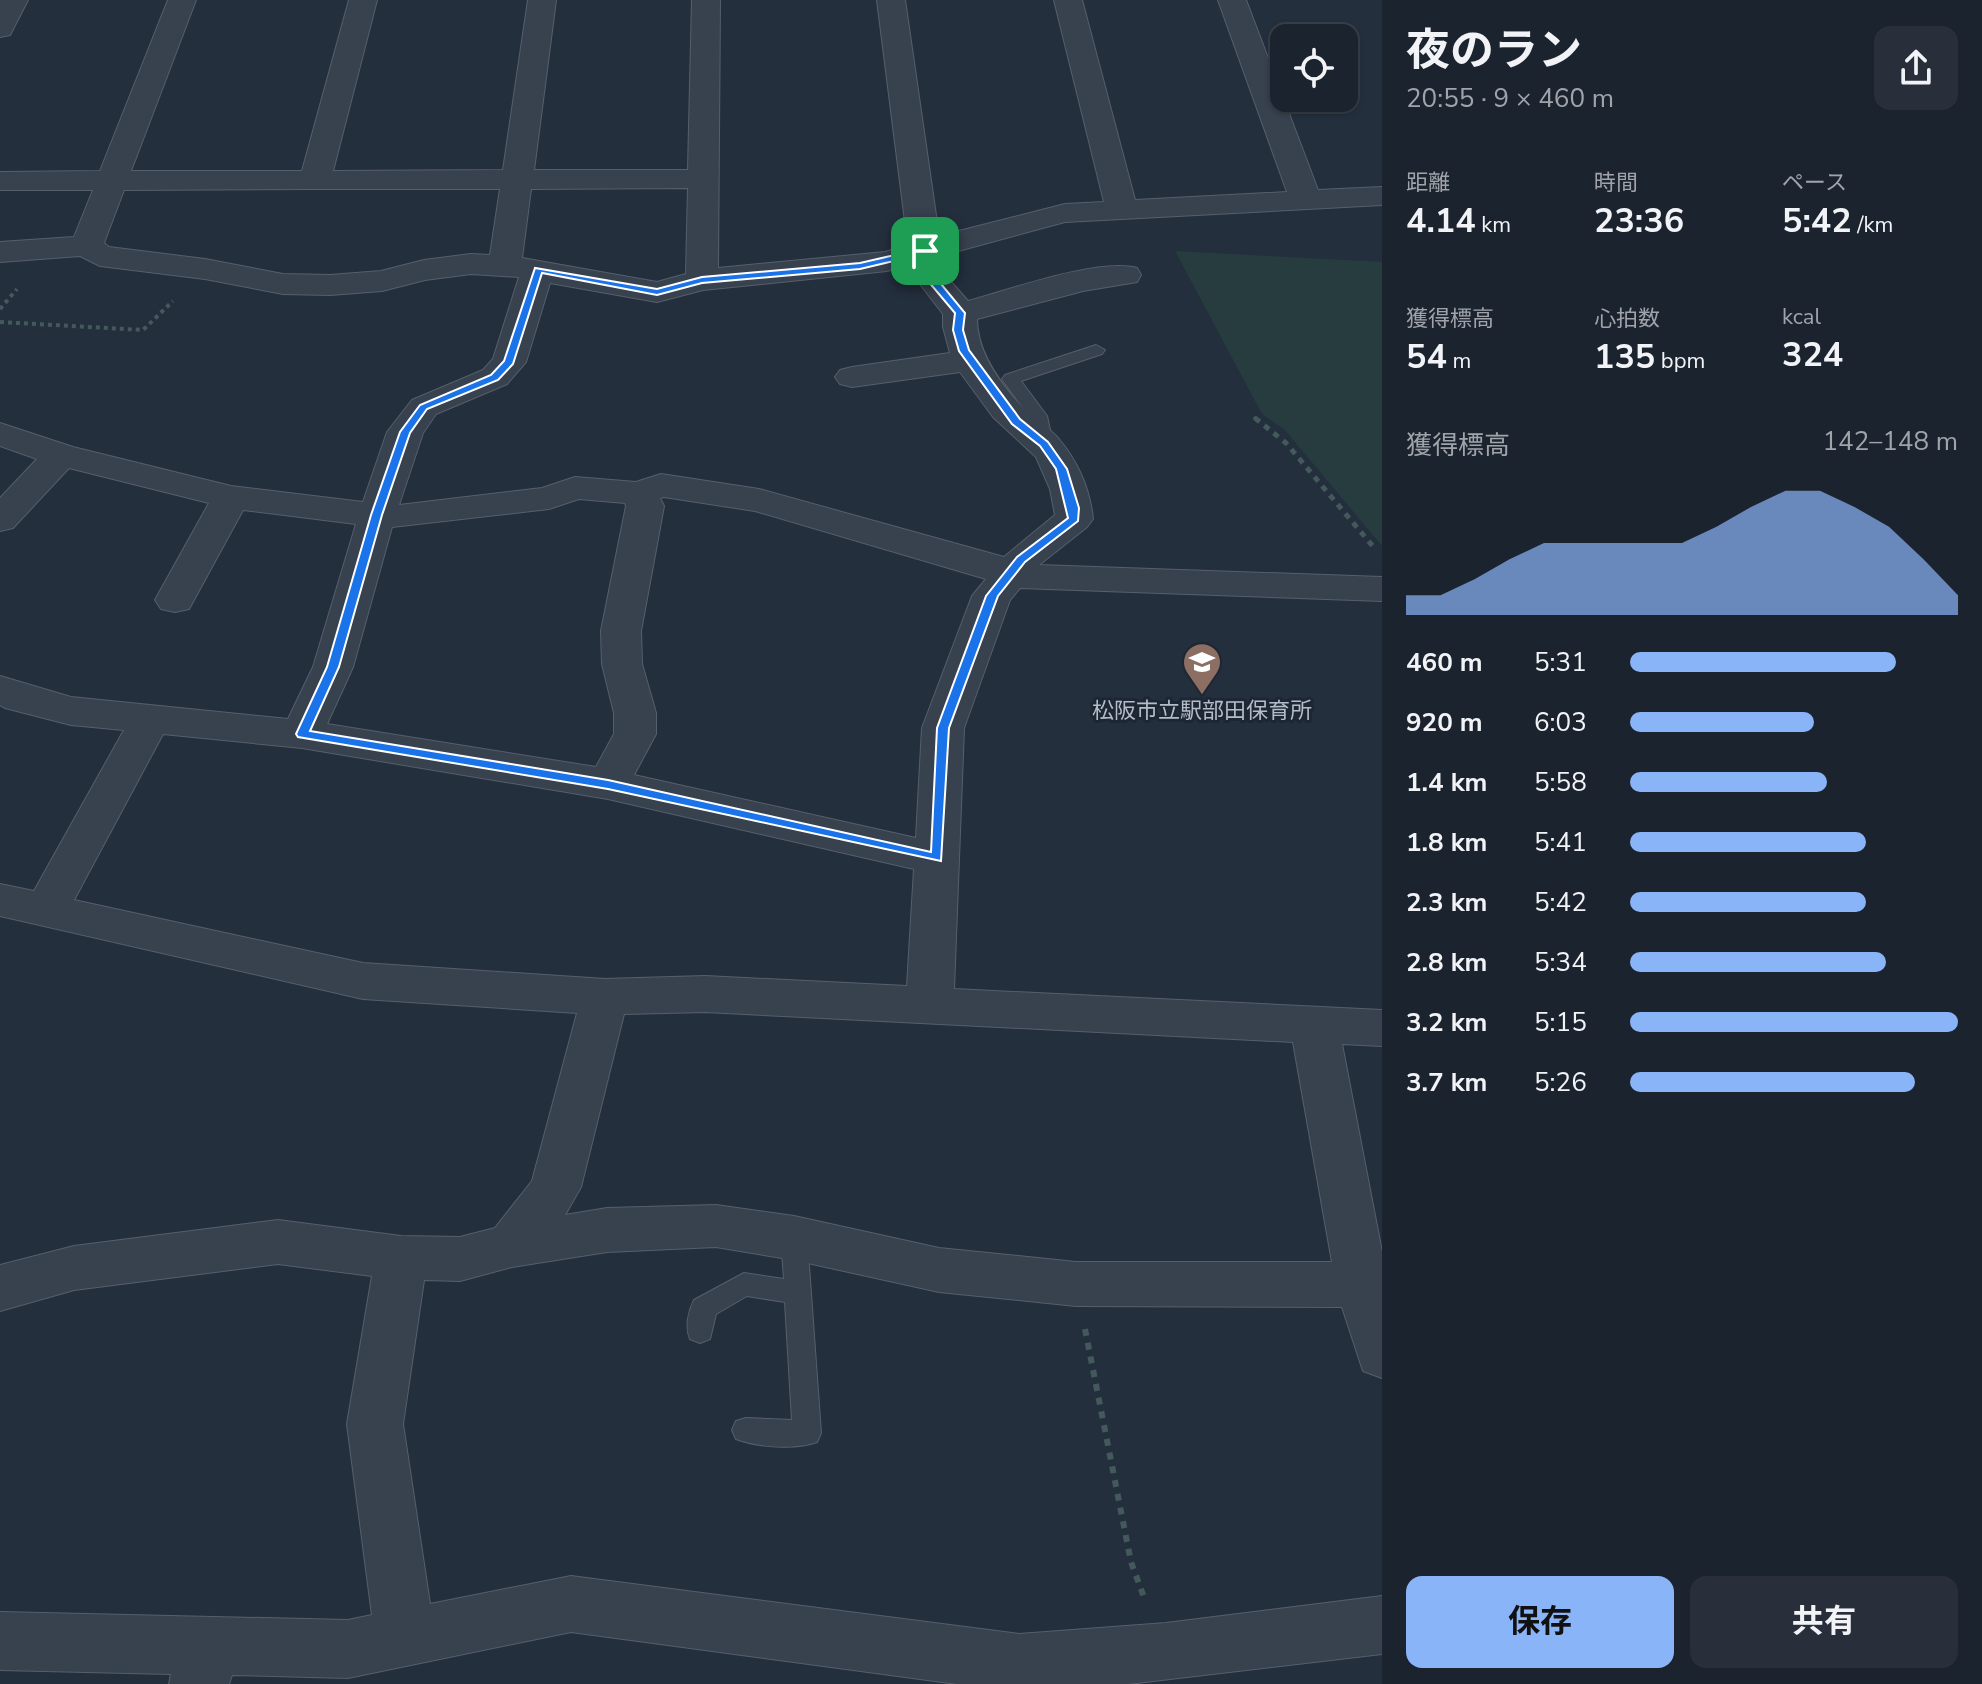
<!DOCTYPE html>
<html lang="ja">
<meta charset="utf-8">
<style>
:root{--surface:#1b232e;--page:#282f3a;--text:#f1f3f6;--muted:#a0a4aa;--line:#39404a;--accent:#8ab4f8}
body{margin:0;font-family:"Nunito Sans","Noto Sans JP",sans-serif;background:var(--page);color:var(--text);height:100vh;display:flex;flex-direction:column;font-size:30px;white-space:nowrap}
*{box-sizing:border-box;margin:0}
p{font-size:26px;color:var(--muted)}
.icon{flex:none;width:44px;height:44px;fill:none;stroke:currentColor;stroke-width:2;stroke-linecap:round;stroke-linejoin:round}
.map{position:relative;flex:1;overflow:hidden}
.side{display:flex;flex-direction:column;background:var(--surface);width:600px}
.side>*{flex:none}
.buttons{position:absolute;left:1270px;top:24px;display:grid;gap:16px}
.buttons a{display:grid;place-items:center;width:88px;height:88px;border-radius:16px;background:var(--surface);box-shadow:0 2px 6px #0004,0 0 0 2px var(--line);font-size:40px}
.pin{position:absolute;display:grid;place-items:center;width:68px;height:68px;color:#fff;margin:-34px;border-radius:16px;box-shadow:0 4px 12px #0006}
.round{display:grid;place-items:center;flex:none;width:84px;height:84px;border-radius:16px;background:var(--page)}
.overview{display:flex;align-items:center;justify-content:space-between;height:136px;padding:0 24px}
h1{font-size:44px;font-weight:700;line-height:60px}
.stats{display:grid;grid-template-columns:repeat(3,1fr);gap:12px;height:136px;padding:8px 24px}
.stats div{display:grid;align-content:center}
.stats b{font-size:34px;font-weight:700}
.stats small{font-size:22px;font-weight:400}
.stats p{font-size:22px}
.chart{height:224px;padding:16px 24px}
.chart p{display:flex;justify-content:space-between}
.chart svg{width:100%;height:144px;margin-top:8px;fill:var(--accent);opacity:.7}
.primary-button{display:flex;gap:16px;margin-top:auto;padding:16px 24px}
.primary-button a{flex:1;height:92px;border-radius:16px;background:var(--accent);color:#111;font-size:32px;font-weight:700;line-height:92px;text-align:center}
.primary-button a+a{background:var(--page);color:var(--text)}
ul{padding:0 24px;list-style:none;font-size:26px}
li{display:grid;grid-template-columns:128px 96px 1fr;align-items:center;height:60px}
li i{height:20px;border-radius:10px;background:var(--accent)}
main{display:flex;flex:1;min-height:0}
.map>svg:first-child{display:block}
.green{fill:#263c3f}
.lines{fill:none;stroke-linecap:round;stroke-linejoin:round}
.service-casing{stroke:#565f6c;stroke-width:2}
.minor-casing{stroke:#565f6c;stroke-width:2}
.path-far2{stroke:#44595c;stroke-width:4;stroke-dasharray:4 4;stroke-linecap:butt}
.path-far1{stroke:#44595c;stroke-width:5;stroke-dasharray:6 6;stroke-linecap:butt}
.path{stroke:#44595c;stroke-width:6;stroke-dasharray:7 7;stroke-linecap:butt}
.service{fill:#38414e;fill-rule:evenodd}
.minor{fill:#38414e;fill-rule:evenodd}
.route{fill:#1a73e8;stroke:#fff;stroke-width:2;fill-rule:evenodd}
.labels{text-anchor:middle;stroke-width:6;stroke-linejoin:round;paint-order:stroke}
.poi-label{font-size:22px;fill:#b4bcc9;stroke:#1d2633}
</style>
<main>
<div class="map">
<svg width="1382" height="1684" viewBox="0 0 1382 1684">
<rect width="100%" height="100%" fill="#242f3e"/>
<path class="green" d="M1175,251L1382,262V546L1284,429L1262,414Z"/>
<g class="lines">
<g class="service-casing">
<g id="service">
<path d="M1096,345L1105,350L1102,354L1021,381L1047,416L1053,444L1044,449L1038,448L1029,416L1002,379L1005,375Z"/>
<path d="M794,1227L803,1230L807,1238L821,1433L817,1442C796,1450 757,1447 736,1439L732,1430L736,1421L746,1418L792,1420L785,1302L747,1296L716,1314L710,1339L700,1343L690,1339C685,1327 688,1312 694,1300L744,1273L784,1279L781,1238L785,1230Z"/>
</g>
</g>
<g class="minor-casing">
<g id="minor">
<path d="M0,0H28L10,35L0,37Z"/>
<path d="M168,0H196L131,171H302L349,0H377L333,171L503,170L528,0H556L534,170H688L692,0H720L718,268L885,252L908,245L877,0H905L939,236L1065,204L1104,202L1054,0H1082L1135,200L1287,192L1218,0H1246L1318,190L1382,187V205L1065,222L940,256L938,267L968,301C1009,290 1097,258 1137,268L1141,275L1137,282L1083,291L977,319C977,356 1005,390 1030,415C1039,424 1051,429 1059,439C1078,462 1090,489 1093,519L1087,527L1039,565L1382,577V601L1020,588L1010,600L964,728L954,989L1382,1010V1046L1342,1044L1382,1252V1378L1363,1371L1342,1307L1076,1306L939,1292L794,1260L716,1247L607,1252L512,1267L460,1281L424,1280L403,1424L430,1604L571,1576L1019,1634L1166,1623L1382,1596V1654L1128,1684H957L571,1632L348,1678L232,1675L229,1684H169L171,1674L0,1670V1612L348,1620L372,1615L347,1424L372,1276L278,1264L74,1290L0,1311V1265L74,1246L278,1220L401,1236L460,1237L495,1228L532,1181L577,1013L363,999L0,916V884L34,891L124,730L71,725L5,708L0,705V676L71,697L288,719L313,667L356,524L243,510L189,609L175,612L161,609L155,600L209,503L69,468L13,528L0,531V498L37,459L0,446V423L73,447L231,486L363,502L387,432L412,400L483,370L493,359L519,277L471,274L425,280L382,291L330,295L283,294L205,279L100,266L80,256L0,262V242L74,237L93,190H0V172L100,171ZM688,188L686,274L657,282L522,258L531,189ZM311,189H500L490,255L471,254L424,260L381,271L330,275L283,274L205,259L109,247L104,243L124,190ZM906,266L943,314V327L950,353L852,367L840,370L835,377L840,384L852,387L960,372L993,417L1036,457L1050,489L1055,515L1004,557L759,489L661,474L636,482L575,477L542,488L399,505L423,433L436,414L507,384L526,362L550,283L657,302L703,290L887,271ZM664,497L755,511L986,579L972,596L922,728L916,838L634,775L656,734V713L642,664L641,631L664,506L660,498ZM579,499L625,503L626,506L601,631L602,664L614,713V734L596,767L327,724L353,667L392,527L549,509ZM163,734L302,748L608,799L914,869L907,986L705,976L605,979L363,963L74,900ZM705,1012L1293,1042L1332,1262H1076L939,1248L794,1216L716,1205L607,1208L565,1215L581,1187L624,1014Z"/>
</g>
</g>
<g class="path-far2">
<path d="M0,309L17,289"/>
<path d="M0,322L143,330L173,301"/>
<path d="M1254,417L1257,420"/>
</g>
<path class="path-far1" d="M1255,418L1286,443L1376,550"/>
<path class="path" d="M1085,1329L1131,1562L1145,1600"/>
<use href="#service" class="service"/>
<use href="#minor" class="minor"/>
</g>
<path class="route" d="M925,248L929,251L927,267L965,313L963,330L969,350L1020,419L1048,442L1067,469L1079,508L1078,521L1025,562L998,596L949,728L941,861L608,789L298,737L296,734L327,667L371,515L400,432L420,405L491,375L504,361L535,268L657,289L702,277L860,263ZM919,255L917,268L955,313L953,330L959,351L1012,424L1040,446L1056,469L1068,518L1017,557L986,596L937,728L931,852L608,780L310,731L339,667L382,515L410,433L427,409L498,380L513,364L542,273L657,295L702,283L860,269Z"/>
<defs>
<g id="school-pin" transform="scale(2)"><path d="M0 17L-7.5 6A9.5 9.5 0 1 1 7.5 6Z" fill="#8d6e63" stroke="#1d2633"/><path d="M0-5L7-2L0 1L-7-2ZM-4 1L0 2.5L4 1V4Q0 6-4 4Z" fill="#fff"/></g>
</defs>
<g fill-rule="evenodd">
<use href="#school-pin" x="1202" y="662"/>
</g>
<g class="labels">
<g class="poi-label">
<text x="1202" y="718">松阪市立駅部田保育所</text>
</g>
</g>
</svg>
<div class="buttons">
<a><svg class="icon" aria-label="locate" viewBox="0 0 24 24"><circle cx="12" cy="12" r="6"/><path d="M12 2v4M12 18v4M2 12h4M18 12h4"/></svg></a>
</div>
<div class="pin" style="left:925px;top:251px;background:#1e9e55"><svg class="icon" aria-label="arrive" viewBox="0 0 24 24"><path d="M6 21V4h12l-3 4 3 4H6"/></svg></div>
</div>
<section class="side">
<div class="overview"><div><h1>夜のラン</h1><p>20:55 · 9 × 460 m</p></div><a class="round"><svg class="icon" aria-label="share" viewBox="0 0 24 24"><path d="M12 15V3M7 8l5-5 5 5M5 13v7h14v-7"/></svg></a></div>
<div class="stats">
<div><p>距離</p><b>4.14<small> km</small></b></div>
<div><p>時間</p><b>23:36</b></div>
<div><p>ペース</p><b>5:42<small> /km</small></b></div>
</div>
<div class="stats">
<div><p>獲得標高</p><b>54<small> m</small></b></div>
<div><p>心拍数</p><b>135<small> bpm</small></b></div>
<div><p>kcal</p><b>324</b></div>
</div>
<div class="chart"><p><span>獲得標高</span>142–148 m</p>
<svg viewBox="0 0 160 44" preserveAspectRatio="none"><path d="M0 44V38L10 38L20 33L30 27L40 22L50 22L60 22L70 22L80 22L90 17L100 11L110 6L120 6L130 11L140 17L150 27L160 38V44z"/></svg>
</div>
<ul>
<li><b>460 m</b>5:31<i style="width:81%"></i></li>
<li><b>920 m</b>6:03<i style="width:56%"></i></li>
<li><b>1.4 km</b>5:58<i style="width:60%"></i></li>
<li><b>1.8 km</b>5:41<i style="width:72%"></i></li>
<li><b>2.3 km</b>5:42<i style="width:72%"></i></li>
<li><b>2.8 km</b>5:34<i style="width:78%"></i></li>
<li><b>3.2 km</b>5:15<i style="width:100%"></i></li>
<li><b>3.7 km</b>5:26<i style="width:87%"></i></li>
</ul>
<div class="primary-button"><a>保存</a><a>共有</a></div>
</section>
</main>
